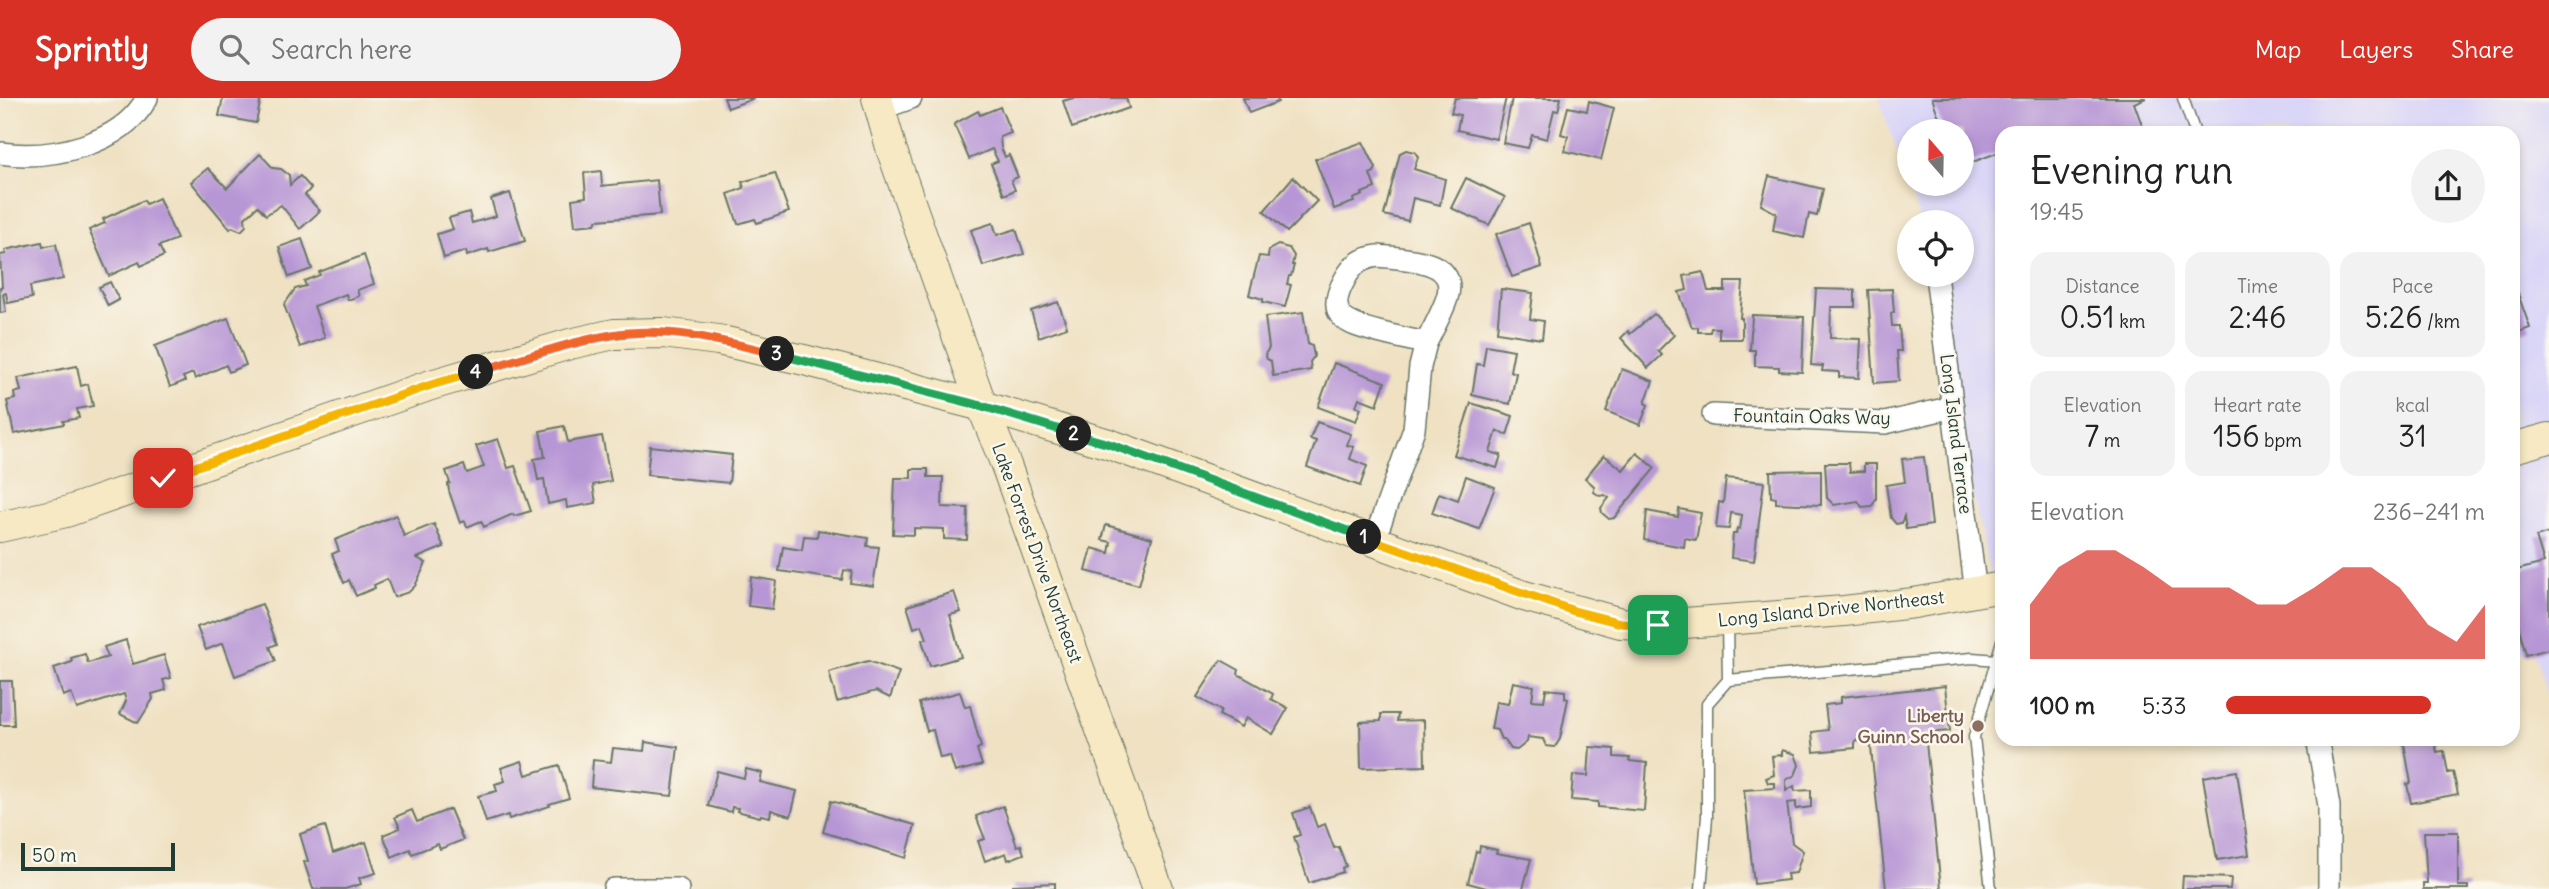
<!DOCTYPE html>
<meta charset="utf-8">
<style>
:root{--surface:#fff;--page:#f2f2f2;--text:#222;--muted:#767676;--accent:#d93025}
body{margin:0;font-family:Delius,sans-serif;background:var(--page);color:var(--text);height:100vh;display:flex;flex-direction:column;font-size:26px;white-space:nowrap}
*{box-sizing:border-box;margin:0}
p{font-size:23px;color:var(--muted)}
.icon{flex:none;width:38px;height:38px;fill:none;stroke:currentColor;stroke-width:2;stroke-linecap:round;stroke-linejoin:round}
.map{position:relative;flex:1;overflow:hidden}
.side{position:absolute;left:1995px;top:28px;width:525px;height:620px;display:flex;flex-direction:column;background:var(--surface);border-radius:21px;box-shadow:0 4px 10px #0003}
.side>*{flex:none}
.needle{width:46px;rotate:340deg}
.fabs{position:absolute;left:1897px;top:21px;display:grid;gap:14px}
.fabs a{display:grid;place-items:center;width:77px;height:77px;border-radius:50%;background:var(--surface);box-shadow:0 4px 10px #0003;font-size:35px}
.scale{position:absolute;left:21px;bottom:18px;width:154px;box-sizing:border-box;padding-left:7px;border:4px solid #1f3d34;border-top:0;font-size:19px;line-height:24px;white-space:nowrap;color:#1f3d34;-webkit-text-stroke:5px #fbf7ec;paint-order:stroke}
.pin{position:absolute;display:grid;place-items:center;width:60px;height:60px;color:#fff;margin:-30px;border-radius:14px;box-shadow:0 4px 10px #0006}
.km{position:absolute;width:35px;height:35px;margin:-18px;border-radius:50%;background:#222;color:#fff;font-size:19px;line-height:35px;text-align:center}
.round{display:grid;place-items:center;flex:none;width:74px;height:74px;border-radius:37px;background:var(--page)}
.overview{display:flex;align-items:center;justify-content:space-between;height:119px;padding:0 35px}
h1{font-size:38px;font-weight:600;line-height:52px}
.metrics{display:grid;grid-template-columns:repeat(3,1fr);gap:10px;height:119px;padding:7px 35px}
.metrics div{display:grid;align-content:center;border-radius:18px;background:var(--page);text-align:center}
.metrics b{font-size:30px;font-weight:600}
.metrics small{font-size:19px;font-weight:400}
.metrics p{font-size:19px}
.chart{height:196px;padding:14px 35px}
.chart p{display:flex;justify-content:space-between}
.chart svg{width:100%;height:126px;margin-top:7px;fill:var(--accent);opacity:.7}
ul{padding:0 35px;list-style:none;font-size:23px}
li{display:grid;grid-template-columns:112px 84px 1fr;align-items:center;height:52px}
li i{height:18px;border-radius:9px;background:var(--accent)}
header{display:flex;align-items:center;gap:42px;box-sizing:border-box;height:98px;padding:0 35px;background:var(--accent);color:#fff}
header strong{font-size:33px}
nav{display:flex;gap:38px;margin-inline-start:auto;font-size:24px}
.search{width:490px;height:63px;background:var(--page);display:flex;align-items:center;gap:18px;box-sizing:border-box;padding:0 24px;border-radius:38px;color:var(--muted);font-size:26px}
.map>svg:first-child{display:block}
.built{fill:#dad6f7;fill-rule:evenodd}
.building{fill:#b796d5}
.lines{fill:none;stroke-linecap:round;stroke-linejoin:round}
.lane-casing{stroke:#687666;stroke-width:13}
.street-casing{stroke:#687666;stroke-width:24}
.secondary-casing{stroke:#687666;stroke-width:32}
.lane{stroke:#fff;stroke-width:10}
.street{stroke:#fff;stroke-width:21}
.secondary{stroke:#f7e9c3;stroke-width:30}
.split-1-casing{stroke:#fff;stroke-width:14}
.split-2-casing{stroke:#fff;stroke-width:14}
.split-3-casing{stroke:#fff;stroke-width:14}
.split-4-casing{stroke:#fff;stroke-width:14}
.split-5-casing{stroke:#fff;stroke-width:14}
.split-1{stroke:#f5b400;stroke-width:9}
.split-2{stroke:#22a559;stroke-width:9}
.split-3{stroke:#22a559;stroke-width:9}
.split-4{stroke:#f0652b;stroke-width:9}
.split-5{stroke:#f5b400;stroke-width:9}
.education-dot{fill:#8d6e63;stroke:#fbf7ec;stroke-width:2.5}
.labels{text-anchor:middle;stroke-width:5;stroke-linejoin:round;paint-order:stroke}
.street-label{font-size:18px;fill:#1f3d34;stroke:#fbf7ec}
.education-label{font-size:18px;font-weight:bold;fill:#785e54;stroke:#fbf7ec;text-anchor:end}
</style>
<header>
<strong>Sprintly</strong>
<div class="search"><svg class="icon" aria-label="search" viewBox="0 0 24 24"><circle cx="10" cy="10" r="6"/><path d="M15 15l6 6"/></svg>Search here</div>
<nav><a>Map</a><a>Layers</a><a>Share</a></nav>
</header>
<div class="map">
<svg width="2549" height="791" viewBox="0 0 2549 791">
<rect width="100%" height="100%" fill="#fbf7ec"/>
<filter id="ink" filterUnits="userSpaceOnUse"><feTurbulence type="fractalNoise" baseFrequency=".0143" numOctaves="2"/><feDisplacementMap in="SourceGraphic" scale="14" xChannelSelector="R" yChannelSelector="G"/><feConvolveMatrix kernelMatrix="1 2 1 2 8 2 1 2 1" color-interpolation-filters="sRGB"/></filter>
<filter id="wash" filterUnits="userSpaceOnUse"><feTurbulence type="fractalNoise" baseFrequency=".00686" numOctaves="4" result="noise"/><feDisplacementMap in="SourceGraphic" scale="28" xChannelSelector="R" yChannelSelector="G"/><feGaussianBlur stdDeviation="1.57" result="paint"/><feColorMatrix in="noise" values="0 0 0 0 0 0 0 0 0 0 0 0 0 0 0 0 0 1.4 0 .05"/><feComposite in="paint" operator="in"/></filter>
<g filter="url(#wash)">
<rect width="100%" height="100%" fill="#efe1c2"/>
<path class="built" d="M1879,0H2549V603L2534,553L2513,558V35H2002V493L1993,494L1929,177H1962V124H1919L1914,103ZM1909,33H1962V86H1909Z"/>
<g id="blocks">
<g class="building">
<path d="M223,0H261L256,25L219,18Z"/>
<path d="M724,0H755L728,10Z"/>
<path d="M1073,0H1126L1129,10L1072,30L1063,3Z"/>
<path d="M1243,0H1277L1278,4L1249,15Z"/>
<path d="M1455,0H1506L1496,41L1457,32L1460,17L1451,15Z"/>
<path d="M1512,0H1561L1558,13L1554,12L1547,41L1532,37L1528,50L1503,45Z"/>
<path d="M1932,0H2146L2134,5L2145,35H2002V53L1962,68V33H1944Z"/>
<path d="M1589,3L1614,10L1601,62L1565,53L1568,38L1561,36L1568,9L1587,13Z"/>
<path d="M1000,9L1011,35L1000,39L1001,50L1005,59L1009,57L1018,79L1011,82L1015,92L1004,97L991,66L998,63L992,51L969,61L954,26L978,13L980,17Z"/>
<path d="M1363,44L1376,70L1374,74L1370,76L1375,90L1362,95L1363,97L1353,101L1354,104L1334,111L1315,61Z"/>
<path d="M1406,52L1415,54L1418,59L1414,71L1445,81L1440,107L1413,100L1408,123L1384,117L1400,55Z"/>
<path d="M260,56L273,70L281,71L289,77L290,87L300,78L311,90L305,97L320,113L300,131L281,107L266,117L258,108L245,120L246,128L241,133L232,129L230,131L191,84L208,70L227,90Z"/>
<path d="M601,73L602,88L657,82L660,117L597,122L595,126L575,128L572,101L586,99L584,75Z"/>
<path d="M775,75L789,114L757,125L755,121L738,126L728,96L744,90L742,84Z"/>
<path d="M1769,78L1823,91L1817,118L1809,116L1804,140L1773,133L1776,115L1761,107Z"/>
<path d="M1293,79L1317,103L1287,134L1264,113Z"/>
<path d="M1466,80L1505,99L1489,127L1451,110Z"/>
<path d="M510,95L525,143L489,154L488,151L467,158L466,153L444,160L437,136L453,131L449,120L469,114L472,125L496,118L491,101Z"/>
<path d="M159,100L177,141L159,148L164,158L141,168L139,164L109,178L89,132L105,125L103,121L144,102L146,106Z"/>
<path d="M993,125L997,137L1016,131L1024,156L983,168L971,132Z"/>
<path d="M1529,125L1542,169L1512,179L1496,136Z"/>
<path d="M302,141L312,171L289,179L279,149Z"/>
<path d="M42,144L43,149L56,146L63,181L30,188L32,200L8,205L6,195L3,196L6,214L0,215V189H2L0,157L6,156L5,152Z"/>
<path d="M1278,147L1289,150L1294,158L1292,167H1294L1291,178H1289L1287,186L1291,187L1285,209L1263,204V201L1249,197L1259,158L1268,159L1269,152Z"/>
<path d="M364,157L374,186L357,192L359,198L348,202L346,196L314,208L325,240L300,249L284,207L295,191L306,188L304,183L320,177L319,174Z"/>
<path d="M1703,174L1708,193H1725V184H1743L1740,220H1742V241H1719V230H1711L1710,234H1698V229H1692L1679,194L1687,192L1684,178Z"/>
<path d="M2513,182L2530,230L2513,236Z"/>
<path d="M110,184L119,202L108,208L99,189Z"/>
<path d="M1501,191L1533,195L1530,221L1544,223L1542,241L1497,234Z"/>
<path d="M1816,191L1855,192V209H1831L1830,240L1861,241L1859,280L1839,279V274L1822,273L1823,268L1811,267Z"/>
<path d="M1892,191L1894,214L1891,215L1892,228H1899L1901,253H1897L1899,283L1874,285L1868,192Z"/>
<path d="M1058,204L1067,229L1039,239L1031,213Z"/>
<path d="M1303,214L1308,246L1312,248L1314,258L1310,264L1311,272L1273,278L1271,263L1267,261L1265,256L1269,250L1265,219Z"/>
<path d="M1654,216L1674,237L1658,253L1662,257L1648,270L1621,240L1628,233L1630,236Z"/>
<path d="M1752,217L1804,219L1802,274L1779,273V269L1755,268V252H1750Z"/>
<path d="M228,220L246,267L229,274L226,267L195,281L193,275L183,279L185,283L170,289L155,248Z"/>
<path d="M1486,247L1514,252L1510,273L1516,275L1510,306L1472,297L1477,266L1483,267Z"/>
<path d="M1334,265L1385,284L1377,307L1359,300L1356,308L1361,310L1356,323L1318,309Z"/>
<path d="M77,268L81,288L88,286L93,308L77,311L79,320L63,323L64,326L14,336L7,303L15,301L14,295L21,293L18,280Z"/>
<path d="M1622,271L1653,283L1645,305L1648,307L1640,327L1606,313Z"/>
<path d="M1471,305L1513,318L1507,337L1497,333L1490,354L1501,357L1497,370L1454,357Z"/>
<path d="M1317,324L1351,336L1347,347L1354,349L1350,361L1367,368L1360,388L1307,369L1316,343L1310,341Z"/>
<path d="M564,328L568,344L602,338L611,383L593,387L596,405L567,410L566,402L548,406L544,381L538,382L534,361L545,359L540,333Z"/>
<path d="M498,341L508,370L515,368L531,413L514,418L513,416L484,429L481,423L467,429L465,423L460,425L449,393L448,386L450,385L446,373L464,367L467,375L484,369L476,348Z"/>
<path d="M650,348L732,357L729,385L647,377Z"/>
<path d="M1637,355L1655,370L1614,420L1609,421L1602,415L1601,410L1609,400L1605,397L1600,398L1594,394V388L1585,380L1604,357L1623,372Z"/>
<path d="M1924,359L1932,427L1906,431L1904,418L1901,425L1896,426L1891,420L1886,387L1905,384L1902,361Z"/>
<path d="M1825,365H1849L1850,374L1864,373V366H1876V401L1872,408L1862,409L1858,403L1834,407L1827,400Z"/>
<path d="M911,371H928V379H943L942,409L968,410L967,442L944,441V431L914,430V437L893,436L895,380H911Z"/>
<path d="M1821,372V407L1776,405V400L1771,399L1770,373Z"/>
<path d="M1466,378L1495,389L1479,431L1432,415L1439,395L1458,402Z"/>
<path d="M1726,380L1764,384L1754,463L1731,460L1733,436H1736L1737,430L1740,431L1742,417L1731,415L1729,431L1716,430L1719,404L1723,405Z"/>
<path d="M1679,411L1701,415L1696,442L1685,440L1684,449L1644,442L1647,413L1678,419Z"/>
<path d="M396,417L404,438L434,426L444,449L417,460L426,465L415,488L409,494L394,499L387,481L374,487L375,490L356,498L349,482L344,485L332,456L339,453L335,442Z"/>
<path d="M1106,427L1152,440L1139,487L1086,473L1092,450L1109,455L1111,444L1102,442Z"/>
<path d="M818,432L868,440L867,448L879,449L873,488L850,485L852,473L844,472L842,482L779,473L783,449L802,452L804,438L817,439Z"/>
<path d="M2549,435V551L2526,557L2513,507V473L2544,465L2536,439Z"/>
<path d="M751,479L776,483L772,511L748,508Z"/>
<path d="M954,494L961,514L950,517L961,559L930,568L922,542L927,541L922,527L914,530L907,508Z"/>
<path d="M262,506L277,546L270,549L276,563L235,578L223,545L206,552L197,529Z"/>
<path d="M126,542L133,566L164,557L171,580L163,582L166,592L152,596L153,601L138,625L120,616L126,603L124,596L77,611L71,595L63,598L54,570L72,564L71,560L85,556L88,565L108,559L104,549Z"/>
<path d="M1221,562L1239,572L1238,576L1273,596L1271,601L1288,610L1273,636L1246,620L1241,629L1219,617L1221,613L1197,599Z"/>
<path d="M868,563L899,574L890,600L876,593L837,604L829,574Z"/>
<path d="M0,583H12L14,627H0Z"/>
<path d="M1513,584L1534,588L1532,602L1544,603L1546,591L1565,593V600L1568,601L1560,641L1555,649L1546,648L1543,641L1528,639L1527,644L1517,652L1511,651L1504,641H1501L1497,632L1491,631L1496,604L1508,606Z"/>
<path d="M1945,588L1950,633L1925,635L1941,791H1886L1870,641L1855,643V650L1814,654L1812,634L1828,632L1825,607L1841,605V599Z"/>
<path d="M960,594L965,609L970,608L981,649L977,651L982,667L955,674L950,658L940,660L933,632L927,633L919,605Z"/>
<path d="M1381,616H1398L1397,623L1424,622L1425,668L1361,670L1360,624L1381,623Z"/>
<path d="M2403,640H2434L2437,654L2444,653L2448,675L2453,674L2458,696L2411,705L2407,686L2411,685Z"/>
<path d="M645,644L678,649L672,698L591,689L593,662L611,664L613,650L644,653Z"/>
<path d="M1590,649L1614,651V659L1630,660L1629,663L1647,665L1644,713L1598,709V704L1571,702L1573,677L1588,678Z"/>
<path d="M1782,652L1795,656L1799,667L1795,677L1786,682V693L1794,688L1795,693L1811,692V709L1796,711V704L1787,705L1792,745L1803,753L1796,775L1787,776L1788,782L1754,786L1744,692L1775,690V685H1768L1766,680L1774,677L1772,658L1782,657Z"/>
<path d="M522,663L526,677L559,667L569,700L549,706L550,708L509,721L508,717L486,724L478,698L497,693L495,686L505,683L501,670Z"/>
<path d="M746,671L762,675L760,684L797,693L791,718L771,712L770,719L761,717L760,719L737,713L738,710L732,709L731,714L708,708L717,673L744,680Z"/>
<path d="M2237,673L2249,757L2217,762L2203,679Z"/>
<path d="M831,703L915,727L906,760L823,734Z"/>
<path d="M1003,708L1017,748L1021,747L1024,756L1008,762L1006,755L985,763L978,743L985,741L976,718Z"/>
<path d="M1310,709L1317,729L1325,726L1334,750L1339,749L1346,768L1342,770L1343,774L1309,785L1294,739L1300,737L1293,715Z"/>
<path d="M450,711L463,742L440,751L438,746L412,756L410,751L392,759L383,737L400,730L395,719L412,712L417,724Z"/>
<path d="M325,728L333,755L366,744L376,775L359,780L361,786L345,791H313L304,764L308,763L300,736Z"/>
<path d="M2424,734H2458V788H2468V791H2423V785H2427Z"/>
<path d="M1480,748L1497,752L1496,755L1531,761L1523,791H1490L1468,785L1476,753L1479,754Z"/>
<path d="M2183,778L2231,780L2230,791H2182Z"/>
<path d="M1055,785V791H1013V787Z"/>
</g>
</g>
</g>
<g filter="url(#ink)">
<use href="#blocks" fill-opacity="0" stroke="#687666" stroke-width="2"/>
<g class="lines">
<g class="lane-casing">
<g id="lane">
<path d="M2183,0L2195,35"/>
<path d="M1728,582L1972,560L1998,562"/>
<path d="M1701,791L1707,719V606L1728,582L1727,524"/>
<path d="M1991,791L1974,639L2002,543"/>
</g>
</g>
<g class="street-casing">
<g id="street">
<path d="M880,11L911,0"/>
<path d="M0,55C49,62 121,48 147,0"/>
<path d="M1378,158C1402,161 1460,160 1447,200C1442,215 1433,231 1426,245C1410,242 1394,238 1378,234C1346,226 1324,218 1345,181C1353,166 1362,160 1378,158Z"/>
<path d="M1936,177L1976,495"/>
<path d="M1713,317L1885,325L1953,309"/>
<path d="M1374,443L1414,331L1420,269L1426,245"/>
<path d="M2317,640L2329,708V791"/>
<path d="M614,791H678"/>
</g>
</g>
<g class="secondary-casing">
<g id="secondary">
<path d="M877,0L892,53L982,308L1006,367L1158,791"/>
<path d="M2513,350L2549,340"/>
<path d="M0,429L66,414L431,287L570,246L614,236L663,235L718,242L804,262L982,308L1109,346L1524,498L1621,525L1658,527L1844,513L1914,505L2002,489"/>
</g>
</g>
<use href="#lane" class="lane"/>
<use href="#street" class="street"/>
<use href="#secondary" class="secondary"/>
</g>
</g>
<g class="lines" filter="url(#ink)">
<g class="split-1-casing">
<path id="split-1" d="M1364,439L1574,513L1621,525L1658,527"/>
</g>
<g class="split-2-casing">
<path id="split-2" d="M1074,336L1109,346L1364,439"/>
</g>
<g class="split-3-casing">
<path id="split-3" d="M777,256L982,308L1074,336"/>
</g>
<g class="split-4-casing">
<path id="split-4" d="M476,274C521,261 566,245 612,237C666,228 724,243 777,256"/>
</g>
<g class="split-5-casing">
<path id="split-5" d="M163,380L431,287L476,274"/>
</g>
<use href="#split-1" class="split-1"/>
<use href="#split-2" class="split-2"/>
<use href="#split-3" class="split-3"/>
<use href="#split-4" class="split-4"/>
<use href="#split-5" class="split-5"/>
</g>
<circle class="education-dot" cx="1978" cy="628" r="7"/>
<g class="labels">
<g class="street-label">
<text transform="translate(1812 319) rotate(1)" y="6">Fountain Oaks Way</text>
<text transform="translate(1956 336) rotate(83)" y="6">Long Island Terrace</text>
<text transform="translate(1037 455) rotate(70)" y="6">Lake Forrest Drive Northeast</text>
<text transform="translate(1831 511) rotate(-6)" y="6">Long Island Drive Northeast</text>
</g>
<g class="education-label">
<text x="1964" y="624">Liberty<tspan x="1964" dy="21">Guinn School</tspan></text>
</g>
</g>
</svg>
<div class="fabs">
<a><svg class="needle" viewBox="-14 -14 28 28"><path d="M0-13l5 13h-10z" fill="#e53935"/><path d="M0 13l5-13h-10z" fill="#767676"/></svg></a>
<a><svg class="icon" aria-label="locate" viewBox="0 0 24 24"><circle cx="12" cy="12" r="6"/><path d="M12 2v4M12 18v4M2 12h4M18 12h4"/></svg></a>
</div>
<div class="scale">50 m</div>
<div class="pin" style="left:1658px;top:527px;background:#1e9e55"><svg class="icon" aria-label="arrive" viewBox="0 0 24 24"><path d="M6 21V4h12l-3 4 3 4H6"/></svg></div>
<div class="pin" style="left:163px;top:380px;background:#d93025"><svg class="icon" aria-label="check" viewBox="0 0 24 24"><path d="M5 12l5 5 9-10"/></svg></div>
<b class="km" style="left:1364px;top:439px">1</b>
<b class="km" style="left:1074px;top:336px">2</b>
<b class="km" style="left:777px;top:256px">3</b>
<b class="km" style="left:476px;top:274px">4</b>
<section class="side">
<div class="overview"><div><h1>Evening run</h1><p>19:45</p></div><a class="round"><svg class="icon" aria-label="share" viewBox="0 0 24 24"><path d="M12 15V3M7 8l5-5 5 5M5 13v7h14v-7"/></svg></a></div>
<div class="metrics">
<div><p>Distance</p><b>0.51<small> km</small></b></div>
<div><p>Time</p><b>2:46</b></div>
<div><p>Pace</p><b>5:26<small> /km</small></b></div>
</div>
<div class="metrics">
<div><p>Elevation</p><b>7<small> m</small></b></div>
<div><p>Heart rate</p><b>156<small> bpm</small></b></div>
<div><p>kcal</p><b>31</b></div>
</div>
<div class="chart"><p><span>Elevation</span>236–241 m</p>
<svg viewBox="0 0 160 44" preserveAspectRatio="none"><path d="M0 44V25L10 12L20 6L30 6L40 12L50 19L60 19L70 19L80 25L90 25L100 19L110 12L120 12L130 19L140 32L150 38L160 25V44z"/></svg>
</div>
<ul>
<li><b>100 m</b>5:33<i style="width:79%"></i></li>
</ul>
</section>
</div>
